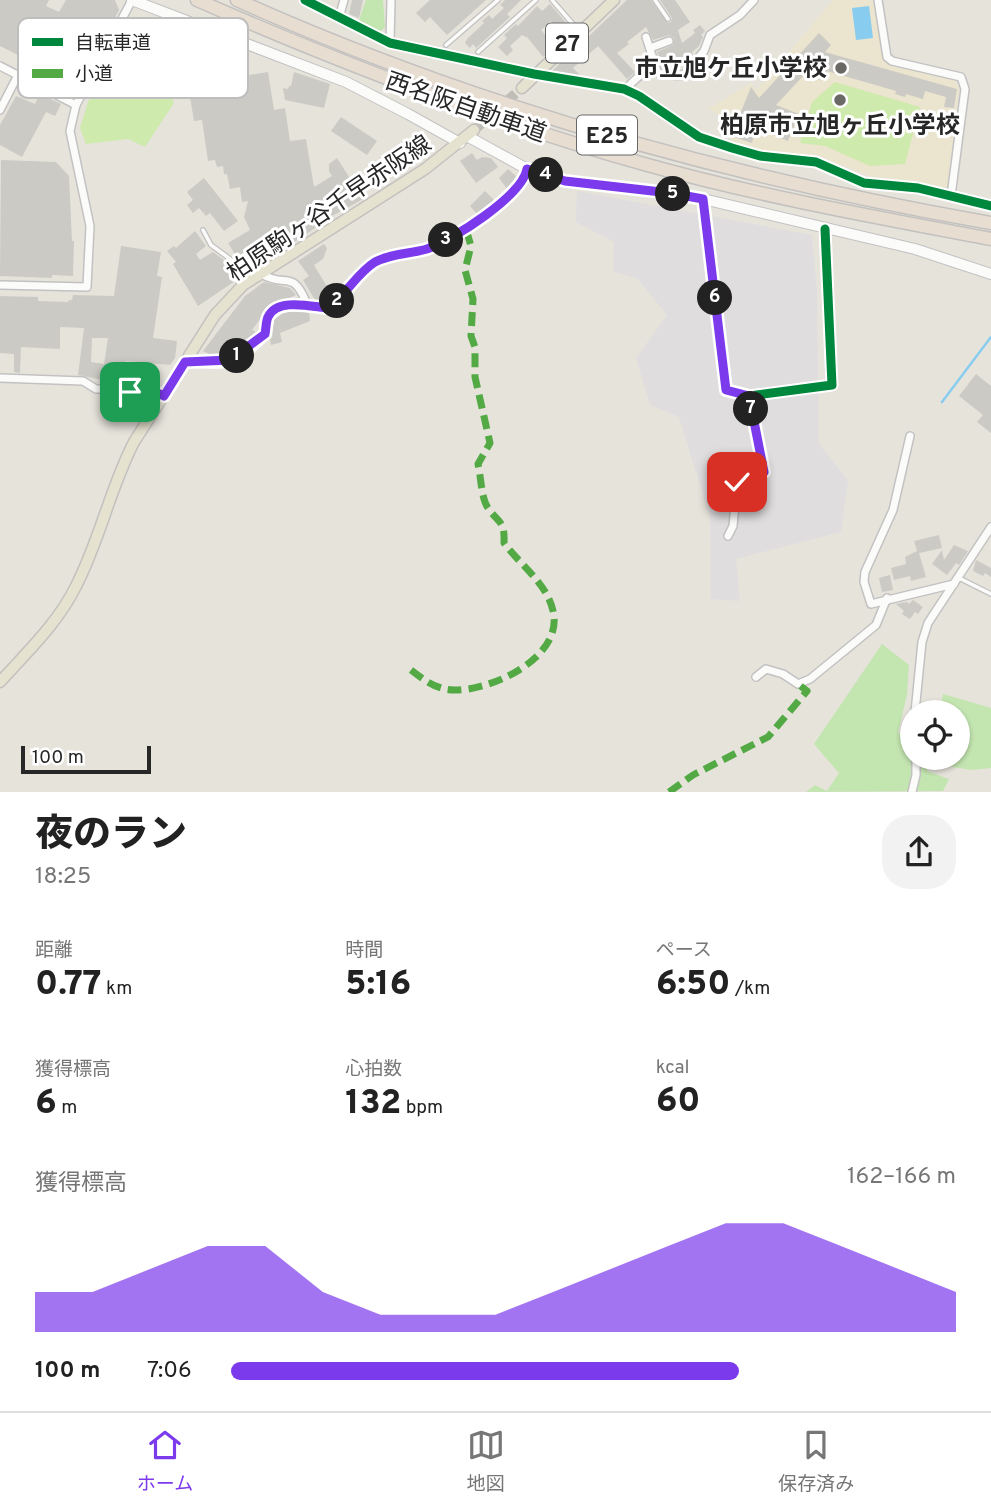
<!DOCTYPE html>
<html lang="ja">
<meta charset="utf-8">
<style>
:root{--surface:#fff;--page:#f2f2f2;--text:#222;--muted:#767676;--line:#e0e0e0;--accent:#7c3aed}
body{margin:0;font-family:Overpass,"Noto Sans JP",sans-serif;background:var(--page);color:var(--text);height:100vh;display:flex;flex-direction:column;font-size:26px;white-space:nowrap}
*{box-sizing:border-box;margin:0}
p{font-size:23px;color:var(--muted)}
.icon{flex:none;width:38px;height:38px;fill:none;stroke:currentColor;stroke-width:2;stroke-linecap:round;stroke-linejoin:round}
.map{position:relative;height:792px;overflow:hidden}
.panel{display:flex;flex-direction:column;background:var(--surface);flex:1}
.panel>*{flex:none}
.fabs{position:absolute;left:900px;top:700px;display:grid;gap:14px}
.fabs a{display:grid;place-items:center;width:70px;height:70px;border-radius:50%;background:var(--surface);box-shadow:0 2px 5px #0004;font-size:35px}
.scale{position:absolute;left:21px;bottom:18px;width:130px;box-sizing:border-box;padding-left:7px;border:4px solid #272727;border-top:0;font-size:19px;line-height:24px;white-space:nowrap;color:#272727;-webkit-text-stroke:5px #fff;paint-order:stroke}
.pin{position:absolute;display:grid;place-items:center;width:60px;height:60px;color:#fff;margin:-30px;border-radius:14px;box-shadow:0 4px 10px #0006}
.km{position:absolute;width:35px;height:35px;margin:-18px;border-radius:50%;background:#222;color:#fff;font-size:19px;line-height:35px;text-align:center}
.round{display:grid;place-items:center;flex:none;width:74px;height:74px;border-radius:28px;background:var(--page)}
.headline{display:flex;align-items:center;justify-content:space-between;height:119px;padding:0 35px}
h1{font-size:38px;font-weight:800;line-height:52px}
.figures{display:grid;grid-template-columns:repeat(3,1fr);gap:10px;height:119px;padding:7px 35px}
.figures div{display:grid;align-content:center}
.figures b{font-size:35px;font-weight:800}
.figures small{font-size:19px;font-weight:400}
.figures p{font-size:19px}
.chart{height:196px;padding:14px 35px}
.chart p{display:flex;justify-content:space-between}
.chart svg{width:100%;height:126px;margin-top:7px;fill:var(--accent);opacity:.7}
ul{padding:0 35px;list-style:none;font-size:23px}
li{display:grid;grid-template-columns:112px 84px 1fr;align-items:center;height:52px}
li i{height:18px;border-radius:9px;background:var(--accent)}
.dock{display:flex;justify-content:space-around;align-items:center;height:98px;border-top:2px solid var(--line);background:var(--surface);font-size:19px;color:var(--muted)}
.dock a{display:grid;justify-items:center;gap:4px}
.dock .current{color:var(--accent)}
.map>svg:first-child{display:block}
.industrial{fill:#e0dddf}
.education{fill:#ebe4ce}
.green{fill:#c3e5b0}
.pitch{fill:#cfeaad}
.water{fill:#88cdef}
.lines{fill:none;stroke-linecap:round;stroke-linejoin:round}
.stream{stroke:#88cdef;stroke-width:2.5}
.building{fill:#cccac5;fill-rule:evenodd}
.primary-tunnel{stroke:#c0bdb7;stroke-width:10;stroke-dasharray:10 5;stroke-linecap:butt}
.lane-casing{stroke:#c3c2c2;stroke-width:6}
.street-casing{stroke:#c3c2c2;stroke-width:10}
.secondary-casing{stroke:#c3c2c2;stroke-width:12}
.primary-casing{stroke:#c3c1bf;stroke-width:13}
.highway-casing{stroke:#c3c1bf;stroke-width:15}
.lane{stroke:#fbfbfa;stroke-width:3.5}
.street{stroke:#fbfbfa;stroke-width:7}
.secondary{stroke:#fbfbfa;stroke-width:10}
.primary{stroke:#e6e2d0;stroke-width:10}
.highway{stroke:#e8ddd1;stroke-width:12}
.quiet{stroke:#53aa44;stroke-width:7;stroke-dasharray:14 7;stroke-linecap:butt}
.cycleway-casing{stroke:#fff;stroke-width:13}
.cycleway{stroke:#00873e;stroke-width:9}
.route-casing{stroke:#fff;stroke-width:14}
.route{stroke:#7c3aed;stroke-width:9}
.poi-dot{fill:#6a6966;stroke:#fff;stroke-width:2.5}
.labels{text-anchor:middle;stroke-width:6;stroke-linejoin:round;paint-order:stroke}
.shield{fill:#fff;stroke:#686868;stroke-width:2}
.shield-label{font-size:23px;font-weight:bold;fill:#272727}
.poi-label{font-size:24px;font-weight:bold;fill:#272727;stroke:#fff;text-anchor:end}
.street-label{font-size:24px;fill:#272727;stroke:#fff}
.key{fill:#fff;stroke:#bebebe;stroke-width:2}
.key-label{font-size:19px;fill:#272727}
</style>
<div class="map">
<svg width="991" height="792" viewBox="0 0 991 792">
<rect width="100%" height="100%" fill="#e6e3db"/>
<path class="industrial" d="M577,191L812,235L817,292L819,444L848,480L841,532L736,559L740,601L711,599L710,517L679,417L650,405L636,358L667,315L637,278L613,272L614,242L576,222Z"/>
<path class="education" d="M833,0H872L875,3L884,62L956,81L959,89L949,188L871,177L819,156L761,151L729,141L735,122L708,109L751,83L756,91Z"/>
<g class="green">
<path d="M366,0H383L385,27L380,32L358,23Z"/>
<path d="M882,644L909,665L907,695L898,733L912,735V758H957V712H940L943,694L991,708V768L971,770L929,763L927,771L949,779L943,791L806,792L815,785L827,791L839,773L814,744Z"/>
</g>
<g class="pitch">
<path d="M114,53L162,75L174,103L145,147L128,139L86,144L80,128L88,102Z"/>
<path d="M835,82L920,107L905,164L870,166L825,146L800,143L812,102Z"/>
</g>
<path class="water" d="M869,6L873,38L856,40L852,8Z"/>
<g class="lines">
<path class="stream" d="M942,402L991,337"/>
</g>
<g class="building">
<path d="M0,0H49L46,6L59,12L66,0H115L119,10L78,88L65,92L50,85L58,70L33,57L30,61L0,46Z"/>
<path d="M352,0H363L359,18L349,14Z"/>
<path d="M430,0H486L447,35L430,17L425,22L416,13Z"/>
<path d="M505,0H521L507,14L510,17L476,48L473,44L470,48L465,43L467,39L484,23L482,21L489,15L492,19L504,8L500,5Z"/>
<path d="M627,0H651L668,23L671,22L672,18L660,0H675L690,22L678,30L682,43L695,33L693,30L700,25L705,31L701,35L703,37L699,46L692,52L693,55L685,64L663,68L657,52L673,45L674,38L669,35L653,40L646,27L627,42L629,44L617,53L635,72L627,79L598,46L573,68L580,75L552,71Z"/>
<path d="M550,4L568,25L560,31L551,21L541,30L555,46L543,57L528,38L522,35L510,46L513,50L507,56L498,47L507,38L504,35L516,24L518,26L537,6L542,11Z"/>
<path d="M174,30L191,37L182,59L171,54L181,86L268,72L274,110L285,108L290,141L306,139L314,187L332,176L329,171V164L337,158L363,199L323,221L324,222L284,249L283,247L250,268L238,259L228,243L250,230L244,217L248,201L242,202L240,187L230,189L227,174H224L223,166L217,167L215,160L208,161L202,120L194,121L190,97L176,99L175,89L166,69L144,61L143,57L147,47L165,54Z"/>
<path d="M819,33L831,45L825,52L957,89L954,108L944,107L946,97L925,91L923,99L906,94L905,97L895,94L896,91L827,71L824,81L804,75L776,105L799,114L788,141L756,128L752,143L731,136L751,87L759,98Z"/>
<path d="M294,72L330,84L324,108L285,100L283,88L288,89L289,86H291Z"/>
<path d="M40,94L61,104L55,116L46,112L22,157L0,145V125L16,96L35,104Z"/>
<path d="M341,117L377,141L367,155L331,131Z"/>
<path d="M472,153L477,160L482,157L491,158L498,167L476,183L460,161Z"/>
<path d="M1,160L56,162L69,176L72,241H74L73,276L52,275V278L0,276Z"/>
<path d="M508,169L517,177L507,189L499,178Z"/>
<path d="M204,178L238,221L224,231L210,213L206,216L199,208L193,213L187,205L193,200L187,192Z"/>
<path d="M485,191L495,201L477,214L470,206Z"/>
<path d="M195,231L206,246L196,254L200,260L213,252L244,275L198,306L173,264L176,262L167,251L174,246L176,248Z"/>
<path d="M324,244L327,248L323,259L314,265L333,297L327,302L315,300L303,280L309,276L298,261Z"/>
<path d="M121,246L161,252L157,276L162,277L153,338L177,341L175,358L170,365L126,361L128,385L78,375L84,328L60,327V349L21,347L20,373L14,372V354L0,353V296L38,297V301L68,302L69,300H72L73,295L114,296ZM92,338H108L104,364L91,362Z"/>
<path d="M264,282L290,288L296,295L269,307L252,330L256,332L236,351L228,355L214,356L203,351L245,296Z"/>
<path d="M296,311L309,312L310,321L280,333L282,342L271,345L270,339L272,338L274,320L283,313Z"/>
<path d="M976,374L991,386V433L977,422L983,415L959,396Z"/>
<path d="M939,535L942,548L919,553L926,577L911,581L910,576L894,580L891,568L906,564L905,557L917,551L914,541Z"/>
<path d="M954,545L968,551L959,565L956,563L947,575L932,564L942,550L944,560Z"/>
<path d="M976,560L991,568V577L985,573L983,576L973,571Z"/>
<path d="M890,575L893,590L882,592L879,578Z"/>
<path d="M913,600L923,607L918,614L915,612L910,619L902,614L904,611L896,604L907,602L909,604Z"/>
</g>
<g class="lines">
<path class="primary-tunnel" d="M474,130L522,88"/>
<g class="lane-casing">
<g id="lane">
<path d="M552,0L578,30"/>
<path d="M655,0L668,19"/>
<path d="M446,45L498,0"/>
<path d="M478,52L536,0"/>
<path d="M203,230L211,245L252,275"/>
<path d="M959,578L991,594"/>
</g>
</g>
<g class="street-casing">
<g id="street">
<path d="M878,0L887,57L892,61L961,77L965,89L951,196"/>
<path d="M339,18L344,0"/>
<path d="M646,37L657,71"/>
<path d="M390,43L391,0"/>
<path d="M650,48L669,41"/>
<path d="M0,66L76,105"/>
<path d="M534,74L624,89L639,96L699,137L732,148L760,156L816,162L864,183L918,188L991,206"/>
<path d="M626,89C653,58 652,79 684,75L704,51L710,35L740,15L754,0"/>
<path d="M0,110L18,75"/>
<path d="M703,199L726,390L749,396L832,385L825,229"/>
<path d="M261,274C288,289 292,268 307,304"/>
<path d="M0,285L87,287L90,226L70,131L76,105L132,0"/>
<path d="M185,362C198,361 218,364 230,361C243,356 255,343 265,334L268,317C282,297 308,307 329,308C346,295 357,273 375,262C392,253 410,254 427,249C453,241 522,196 527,169"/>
<path d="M0,378L83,381L96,389H116L130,392L149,389L164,396"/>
<path d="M910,436L893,510L865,572L864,582L871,604L954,584"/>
<path d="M728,536L733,526L737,482L764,472L749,396"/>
<path d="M756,677L766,669L783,674L798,684L810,679L876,625L887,598"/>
<path d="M915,712L922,642L928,623L991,527"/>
<path d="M912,792L916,775V758"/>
</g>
</g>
<g class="secondary-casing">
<g id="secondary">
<path d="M132,0L346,82L408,114L460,143"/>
<path d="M305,0L390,43L534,74"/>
<path d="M467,136L527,169L565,182L670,193L703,199L915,249L991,274"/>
</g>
</g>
<g class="primary-casing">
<g id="primary">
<path d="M522,88L614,0"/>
<path d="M0,682C27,652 58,623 76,586C100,540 110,488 134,442L215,315L243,285L425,169L474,130"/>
</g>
</g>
<g class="highway-casing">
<g id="highway">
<path d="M197,0C343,64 490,121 644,164C758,196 875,217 991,239"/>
<path d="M237,0C477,108 732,178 991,223"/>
</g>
</g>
<use href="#lane" class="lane"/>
<use href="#street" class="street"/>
<use href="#secondary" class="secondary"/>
<use href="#primary" class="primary"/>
<use href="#highway" class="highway"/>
<g class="quiet">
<path d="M411,670C424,680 437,690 454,690C490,691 558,660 554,617C551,586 521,566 504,543C505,520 499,524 488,508C481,498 481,476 478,464L490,443L475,377V347L471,336L473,299L465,270L471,246L466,229"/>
<path d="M669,792L693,775L768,737L807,691L798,684"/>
</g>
<g class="cycleway-casing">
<g id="cycleway">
<path d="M305,0L390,43L534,74L624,89L639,96L699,137L732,148L760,156L816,162L864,183L918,188L991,206"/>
<path d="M703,199L726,390L749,396L832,385L825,229"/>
<path d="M185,362C198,361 218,364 230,361C243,356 255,343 265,334L268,317C282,297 308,307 329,308C346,295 357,273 375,262C392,253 410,254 427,249C453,241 522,196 527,169"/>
</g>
</g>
<use href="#cycleway" class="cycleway"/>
</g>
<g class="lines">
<g class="route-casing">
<path id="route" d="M130,392L149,389L164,396L185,362L230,360L265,334C266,329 266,321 268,317C277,297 313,307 328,308C346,295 357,273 375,262C392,253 410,254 427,249C453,240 522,196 527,169L565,181L670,193L703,199L726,390L749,396L764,472L737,482"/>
</g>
<use href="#route" class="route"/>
</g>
<g class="poi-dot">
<circle cx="841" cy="68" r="7"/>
<circle cx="840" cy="100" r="7"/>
</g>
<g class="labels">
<g class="shield">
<rect x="546" y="23.5" width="42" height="39" rx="5"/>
<rect x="577" y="115.5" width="60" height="39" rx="5"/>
</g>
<g class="shield-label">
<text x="567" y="51">27</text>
<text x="607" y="143">E25</text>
</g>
<g class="poi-label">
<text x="827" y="76">市立旭ケ丘小学校</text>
<text x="840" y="133" text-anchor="middle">柏原市立旭ヶ丘小学校</text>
</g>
<g class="street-label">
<text transform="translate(466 107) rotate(19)" y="8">西名阪自動車道</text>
<text transform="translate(329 208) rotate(-34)" y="8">柏原駒ヶ谷千早赤阪線</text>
</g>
</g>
<rect x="18" y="18" width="230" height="80" rx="10" class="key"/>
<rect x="32" y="38" width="31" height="8" fill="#00873e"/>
<rect x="32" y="69" width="31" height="9" fill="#53aa44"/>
<g class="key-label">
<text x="75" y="49">自転車道</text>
<text x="75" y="80">小道</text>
</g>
</svg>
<div class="fabs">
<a><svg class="icon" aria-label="locate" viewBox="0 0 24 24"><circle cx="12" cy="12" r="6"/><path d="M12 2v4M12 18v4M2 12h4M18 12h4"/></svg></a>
</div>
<div class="scale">100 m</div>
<div class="pin" style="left:130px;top:392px;background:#1e9e55"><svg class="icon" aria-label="arrive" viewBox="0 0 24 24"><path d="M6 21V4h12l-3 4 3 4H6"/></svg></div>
<div class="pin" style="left:737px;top:482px;background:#d93025"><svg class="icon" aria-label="check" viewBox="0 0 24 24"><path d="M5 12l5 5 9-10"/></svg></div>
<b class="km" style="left:237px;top:356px">1</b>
<b class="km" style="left:337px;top:301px">2</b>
<b class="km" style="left:446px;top:240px">3</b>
<b class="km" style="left:546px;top:175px">4</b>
<b class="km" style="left:673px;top:194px">5</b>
<b class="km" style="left:715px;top:298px">6</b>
<b class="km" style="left:751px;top:409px">7</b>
</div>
<section class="panel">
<div class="headline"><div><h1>夜のラン</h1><p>18:25</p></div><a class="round"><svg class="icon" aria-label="share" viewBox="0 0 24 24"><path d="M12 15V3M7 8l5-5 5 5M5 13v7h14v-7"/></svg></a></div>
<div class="figures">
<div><p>距離</p><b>0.77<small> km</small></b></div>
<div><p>時間</p><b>5:16</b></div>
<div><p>ペース</p><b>6:50<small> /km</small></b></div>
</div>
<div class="figures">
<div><p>獲得標高</p><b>6<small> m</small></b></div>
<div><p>心拍数</p><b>132<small> bpm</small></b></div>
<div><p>kcal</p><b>60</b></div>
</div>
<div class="chart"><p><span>獲得標高</span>162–166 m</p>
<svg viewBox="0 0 160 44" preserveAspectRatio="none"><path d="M0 44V30L10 30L20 22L30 14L40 14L50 30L60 38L70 38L80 38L90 30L100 22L110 14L120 6L130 6L140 14L150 22L160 30V44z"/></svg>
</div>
<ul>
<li><b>100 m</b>7:06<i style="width:70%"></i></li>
</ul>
</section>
<nav class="dock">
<a class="current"><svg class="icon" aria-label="home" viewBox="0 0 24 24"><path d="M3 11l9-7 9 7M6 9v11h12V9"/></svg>ホーム</a>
<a><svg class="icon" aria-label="map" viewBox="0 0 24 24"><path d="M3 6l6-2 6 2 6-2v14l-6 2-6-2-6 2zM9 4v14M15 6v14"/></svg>地図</a>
<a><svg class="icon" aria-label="saved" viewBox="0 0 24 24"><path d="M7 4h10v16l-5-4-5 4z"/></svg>保存済み</a>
</nav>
